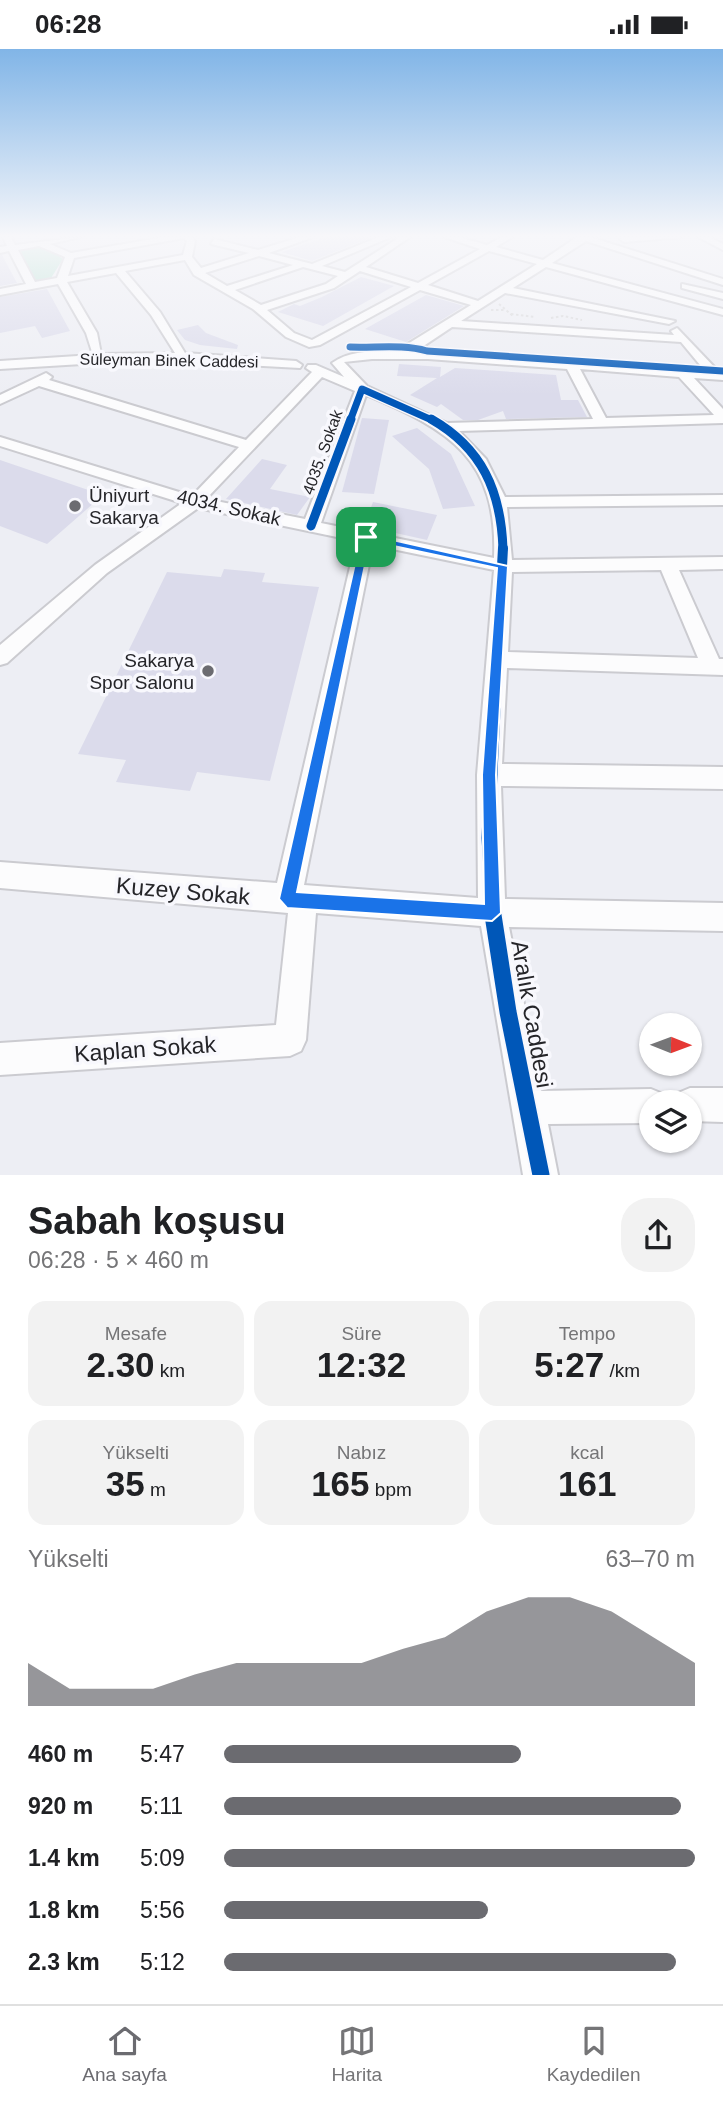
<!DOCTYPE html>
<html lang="tr">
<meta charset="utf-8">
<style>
:root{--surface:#fff;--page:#f2f2f2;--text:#202124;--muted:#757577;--line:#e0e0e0;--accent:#6b6b70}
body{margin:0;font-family:Arial,sans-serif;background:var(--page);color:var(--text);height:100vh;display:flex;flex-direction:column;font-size:26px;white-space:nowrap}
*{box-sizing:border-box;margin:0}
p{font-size:23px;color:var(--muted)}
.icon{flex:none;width:38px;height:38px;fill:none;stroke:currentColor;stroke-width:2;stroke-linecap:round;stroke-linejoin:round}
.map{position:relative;height:1126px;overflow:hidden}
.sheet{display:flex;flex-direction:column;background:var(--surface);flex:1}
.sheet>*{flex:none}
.needle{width:46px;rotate:91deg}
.fabs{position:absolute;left:639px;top:964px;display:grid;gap:14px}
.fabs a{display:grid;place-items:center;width:63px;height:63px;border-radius:50%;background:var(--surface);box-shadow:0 2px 5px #0004;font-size:35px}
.pin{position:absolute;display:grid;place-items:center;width:60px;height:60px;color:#fff;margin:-30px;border-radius:14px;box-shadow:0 4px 10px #0006}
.round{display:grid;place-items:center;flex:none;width:74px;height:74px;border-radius:28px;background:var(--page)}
.overview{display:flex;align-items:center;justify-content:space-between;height:119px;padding:0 28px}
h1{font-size:38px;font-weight:800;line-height:52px}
.stats{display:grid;grid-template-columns:repeat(3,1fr);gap:10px;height:119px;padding:7px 28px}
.stats div{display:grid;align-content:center;border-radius:18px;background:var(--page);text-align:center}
.stats b{font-size:35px;font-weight:800}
.stats small{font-size:19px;font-weight:400}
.stats p{font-size:19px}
.chart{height:196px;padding:14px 28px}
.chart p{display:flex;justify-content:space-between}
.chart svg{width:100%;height:126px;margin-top:7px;fill:var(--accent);opacity:.7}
ul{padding:0 28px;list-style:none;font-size:23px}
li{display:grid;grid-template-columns:112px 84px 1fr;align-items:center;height:52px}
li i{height:18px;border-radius:9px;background:var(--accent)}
.status{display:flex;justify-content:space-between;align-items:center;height:49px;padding:0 35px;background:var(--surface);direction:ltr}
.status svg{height:19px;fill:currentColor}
.tab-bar{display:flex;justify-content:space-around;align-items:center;height:98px;border-top:2px solid var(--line);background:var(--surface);font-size:19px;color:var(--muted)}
.tab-bar a{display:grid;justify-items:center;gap:4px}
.tab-bar .on{color:var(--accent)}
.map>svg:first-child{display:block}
.green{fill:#b2e0cf}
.building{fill:#dbdbeb}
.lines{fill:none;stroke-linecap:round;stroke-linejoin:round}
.minor-casing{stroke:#cbcbd0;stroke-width:4}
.path{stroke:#d7d7d9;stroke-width:2;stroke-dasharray:2.5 2.5;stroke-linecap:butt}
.minor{fill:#fcfcfd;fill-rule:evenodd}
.cycleway-far4-casing{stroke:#f8f8fd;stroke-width:10}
.cycleway-far3-casing{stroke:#f8f8fd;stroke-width:12}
.cycleway-far2-casing{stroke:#f8f8fd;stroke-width:15}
.cycleway-far1-casing{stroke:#f8f8fd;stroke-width:18}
.cycleway-casing{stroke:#f8f8fd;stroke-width:21}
.cycleway-far4{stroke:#0057b8;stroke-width:7}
.cycleway-far3{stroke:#0057b8;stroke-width:9}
.cycleway-far2{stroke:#0057b8;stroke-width:10}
.cycleway-far1{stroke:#0057b8;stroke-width:13}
.cycleway{stroke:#0057b8;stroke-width:17}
.route{fill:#1a73e8;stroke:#fff;stroke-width:2;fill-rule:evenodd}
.poi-dot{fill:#6b6b70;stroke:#f8f8fd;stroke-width:2.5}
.labels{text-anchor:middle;stroke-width:7;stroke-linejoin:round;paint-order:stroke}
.far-street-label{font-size:16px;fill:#252529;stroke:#f8f8fd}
.poi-label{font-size:19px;fill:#252529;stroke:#f8f8fd;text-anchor:start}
.street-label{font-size:19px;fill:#252529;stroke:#f8f8fd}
.near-street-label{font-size:23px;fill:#252529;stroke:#f8f8fd}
</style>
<div class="status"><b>06:28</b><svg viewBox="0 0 49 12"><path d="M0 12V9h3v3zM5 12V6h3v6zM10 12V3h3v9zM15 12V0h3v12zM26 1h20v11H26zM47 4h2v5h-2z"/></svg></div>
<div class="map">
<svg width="723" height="1126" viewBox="0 0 723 1126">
<rect width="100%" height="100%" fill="#edeef4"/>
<path class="green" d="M44,197L63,210L51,229L37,233L17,203Z"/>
<g class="building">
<path d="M326,188H372L312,212L282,203Z"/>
<path d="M0,206H2L17,234L0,237Z"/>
<path d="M361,228L394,237L323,277L278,263L294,255L300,257L322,248Z"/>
<path d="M47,240L70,282L42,289L35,277L0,284V248Z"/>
<path d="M426,246L464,257L406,293L365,280Z"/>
<path d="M198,276L206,284L238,296L237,300L200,296L185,291L177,281Z"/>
<path d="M399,315L441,318L440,328L455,319L556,326L561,351H578L587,368L506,370L503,362L478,371H463L441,355L437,358L410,346L437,329L397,327Z"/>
<path d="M362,369L389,371L374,445L342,443Z"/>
<path d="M417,379L451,405L475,457L443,460L429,420L392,387Z"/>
<path d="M262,410L287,416L270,440L310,448L297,466L226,450Z"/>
<path d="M0,411L103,446L47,495L0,477Z"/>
<path d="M373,453L437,466L427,491L364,477Z"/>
<path d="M224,520L265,524L262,533L319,538L270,732L197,723L190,742L116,733L126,711L78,705L167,523L221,528Z"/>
</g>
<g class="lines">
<g class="minor-casing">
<g id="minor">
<path d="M3,188H11L15,196L80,188L50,195L71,204L165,188H192L195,192L192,208L201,219L249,204L211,195L214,190L258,201L300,188H313L269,204L312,215L379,188H391L322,217L345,223L400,188H410L366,218L418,234L480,200L444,188H458L487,196L502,188H512L496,198L543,211L577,188H590L723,230V236L586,192L552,214L723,260V266L546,218L513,239L675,272L669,275L505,244L461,272L674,286L671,282L677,279L719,323H723V331L694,329L723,360V374L459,382L486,410L505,448L723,446V456L507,458L512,511L723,508V520L679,521L719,610H723V626L507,619L502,715L723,718V740L501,737L505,850L723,854V882L509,878L541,1042L651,1040L663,1045L666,1054H651V1074L548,1075L558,1126H523L481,877L316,864L306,991L301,1002L290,1007L0,1026V994L276,976L288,864L0,839V813L277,834L356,492L198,459L107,524L7,614L0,616V596L95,516L182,454L0,397V388L192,447L239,398L39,337L0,355V346L46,324L52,328L49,331L246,391L312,323L306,319L308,316H316L344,328L332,314C351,300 379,302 404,302L406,296L471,256L420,241L320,296L309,298L286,288L253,260L194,226L185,211L125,222L160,263L185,304L296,312L302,316L300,319L148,311L0,320V312L93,306L86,284L58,235L0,246V240L26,235L9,202L0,204V198L7,197ZM184,189L187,192L183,206L68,227L74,209ZM39,197L65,208L57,229L35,233L18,201ZM489,202L537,215L478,252L428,236ZM259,207L293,216L227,237L205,224ZM303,218L338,227L326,235L261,256L235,241ZM360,222L411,238L312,291L294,284L267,261L334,239ZM116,224L151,266L175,304L101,305L97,284L67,233ZM452,278L681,293L705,322L416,302ZM372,310H428L567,320L593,370L447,374L367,337L344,313ZM580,320L679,328L714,366L606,369ZM322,328L355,342L305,470L206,450ZM366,346C450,381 498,410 494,509L321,474ZM373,496L494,521L477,726L478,849L304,836ZM661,521L698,609L508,603L512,523Z"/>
<path d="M622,188H683L624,193L620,190Z"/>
<path d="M698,188H709L723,195V201Z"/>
<path d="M682,235L723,244V250L682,239Z"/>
<path d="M690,1039H723V1073L690,1072V1054H674L678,1044Z"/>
</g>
</g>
<g class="path">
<path d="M499,255L513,267"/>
<path d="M491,261H505"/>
<path d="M511,265L535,268"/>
<path d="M551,269L563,267L582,271"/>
</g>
<use href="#minor" class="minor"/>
<g class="cycleway-far4-casing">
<g id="cycleway-far4">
<path d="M350,298C376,299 403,295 427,302L723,322"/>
<path d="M350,372L362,340L434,372"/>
</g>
</g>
<g class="cycleway-far3-casing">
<g id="cycleway-far3">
<path d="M431,370C482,399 501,442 503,500"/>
<path d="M311,477L351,370"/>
</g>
</g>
<g class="cycleway-far2-casing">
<path id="cycleway-far2" d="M494,663L503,499"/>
</g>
<g class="cycleway-far1-casing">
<path id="cycleway-far1" d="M493,868L488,789L494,661"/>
</g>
<g class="cycleway-casing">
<path id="cycleway" d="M493,866L508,963L541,1126"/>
</g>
<use href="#cycleway-far4" class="cycleway-far4"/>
<use href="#cycleway-far3" class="cycleway-far3"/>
<use href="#cycleway-far2" class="cycleway-far2"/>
<use href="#cycleway-far1" class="cycleway-far1"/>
<use href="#cycleway" class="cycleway"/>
</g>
<linearGradient id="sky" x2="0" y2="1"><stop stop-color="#81b5e7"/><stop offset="0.54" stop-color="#f7f7fa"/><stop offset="1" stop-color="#f7f7fa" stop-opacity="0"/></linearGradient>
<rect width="723" height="346" fill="url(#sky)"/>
<path class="route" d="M366,485L508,517L496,726L501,864L492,872L287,859L279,850L361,488ZM370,492L497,519L482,726L484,855L297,843Z"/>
<g class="poi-dot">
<circle cx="75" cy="457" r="7"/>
<circle cx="208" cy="622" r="7"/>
</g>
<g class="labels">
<g class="far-street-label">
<text transform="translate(169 311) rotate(1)" y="6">Süleyman Binek Caddesi</text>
<text transform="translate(322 403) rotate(-70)" y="6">4035. Sokak</text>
</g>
<g class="poi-label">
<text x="89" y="453">Üniyurt<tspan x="89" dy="22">Sakarya</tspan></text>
<text x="194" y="618" text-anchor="end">Sakarya<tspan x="194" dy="22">Spor Salonu</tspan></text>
</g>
<g class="street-label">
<text transform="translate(229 458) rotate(13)" y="7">4034. Sokak</text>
</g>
<g class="near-street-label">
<text transform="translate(183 842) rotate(5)" y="8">Kuzey Sokak</text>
<text transform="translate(532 965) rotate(80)" y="8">Aralık Caddesi</text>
<text transform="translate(145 1000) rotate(-4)" y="8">Kaplan Sokak</text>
</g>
</g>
</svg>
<div class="fabs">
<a><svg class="needle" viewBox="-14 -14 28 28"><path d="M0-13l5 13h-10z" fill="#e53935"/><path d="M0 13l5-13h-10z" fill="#757577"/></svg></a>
<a><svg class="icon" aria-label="layers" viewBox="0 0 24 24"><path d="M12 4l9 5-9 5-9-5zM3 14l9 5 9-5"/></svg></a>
</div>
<div class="pin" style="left:366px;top:488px;background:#1e9e55"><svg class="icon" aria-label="arrive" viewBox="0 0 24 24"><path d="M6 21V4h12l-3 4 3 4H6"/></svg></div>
</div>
<section class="sheet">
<div class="overview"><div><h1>Sabah koşusu</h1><p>06:28 · 5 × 460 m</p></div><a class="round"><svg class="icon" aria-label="share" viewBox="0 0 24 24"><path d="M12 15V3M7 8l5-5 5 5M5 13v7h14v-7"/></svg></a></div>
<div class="stats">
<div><p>Mesafe</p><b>2.30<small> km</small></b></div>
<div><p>Süre</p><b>12:32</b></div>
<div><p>Tempo</p><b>5:27<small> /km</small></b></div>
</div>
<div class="stats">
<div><p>Yükselti</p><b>35<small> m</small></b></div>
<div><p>Nabız</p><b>165<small> bpm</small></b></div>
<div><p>kcal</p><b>161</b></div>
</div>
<div class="chart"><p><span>Yükselti</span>63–70 m</p>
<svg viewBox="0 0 160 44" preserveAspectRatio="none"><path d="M0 44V29L10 38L20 38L30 38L40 33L50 29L60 29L70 29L80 29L90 24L100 20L110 11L120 6L130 6L140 11L150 20L160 29V44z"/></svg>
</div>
<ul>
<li><b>460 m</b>5:47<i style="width:63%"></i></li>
<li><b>920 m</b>5:11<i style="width:97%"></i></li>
<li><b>1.4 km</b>5:09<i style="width:100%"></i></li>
<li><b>1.8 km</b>5:56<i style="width:56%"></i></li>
<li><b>2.3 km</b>5:12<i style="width:96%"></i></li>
</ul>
</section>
<nav class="tab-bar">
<a class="on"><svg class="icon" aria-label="home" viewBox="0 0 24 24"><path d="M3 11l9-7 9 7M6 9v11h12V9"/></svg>Ana sayfa</a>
<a><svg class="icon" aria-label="map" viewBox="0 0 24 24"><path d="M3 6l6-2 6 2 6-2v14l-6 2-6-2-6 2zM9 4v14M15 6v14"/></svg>Harita</a>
<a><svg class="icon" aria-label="saved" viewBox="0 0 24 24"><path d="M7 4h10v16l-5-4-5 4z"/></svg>Kaydedilen</a>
</nav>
